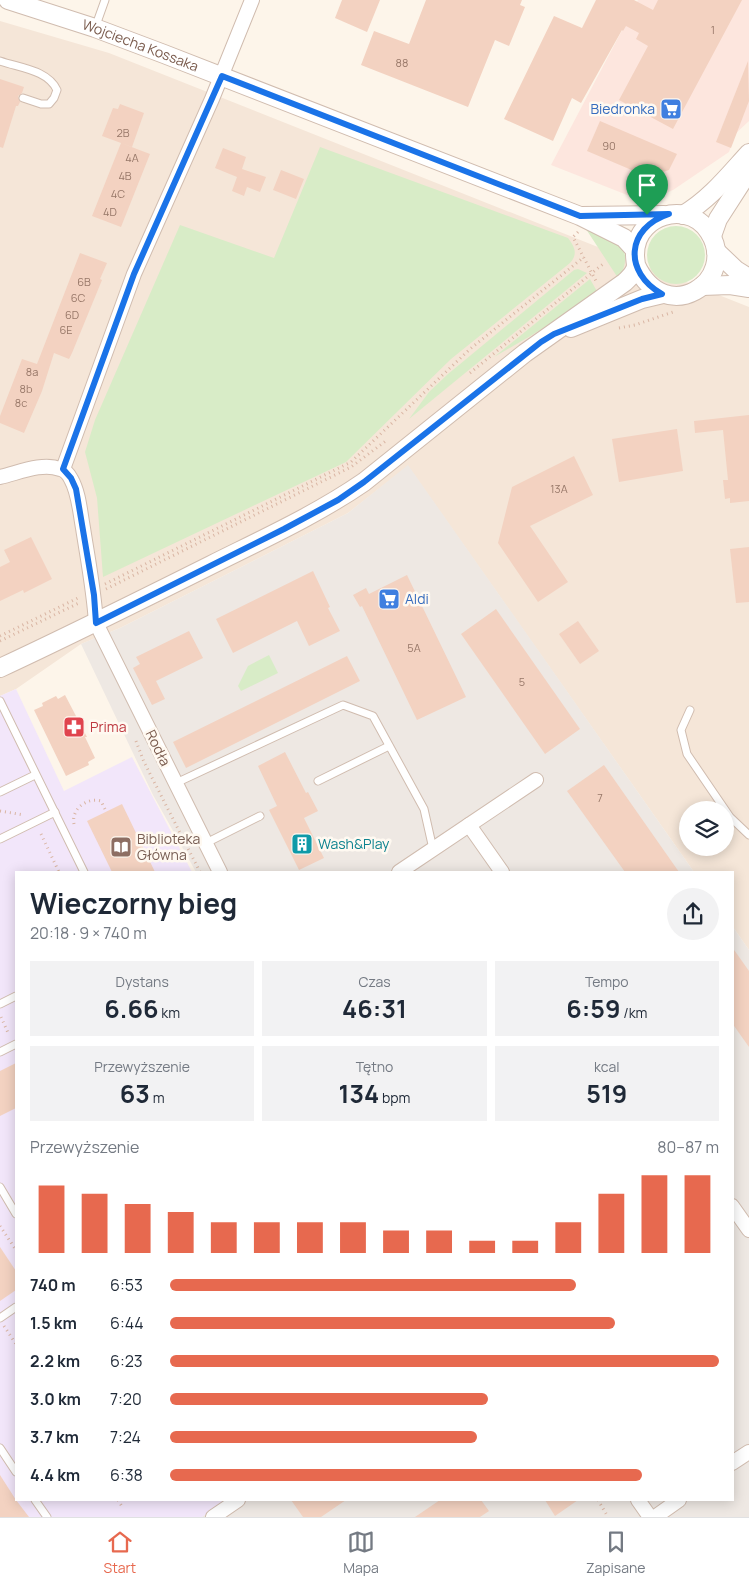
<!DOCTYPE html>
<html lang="pl">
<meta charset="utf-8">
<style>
:root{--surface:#fff;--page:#f2f2f3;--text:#1f2937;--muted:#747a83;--line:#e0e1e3;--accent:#e7694f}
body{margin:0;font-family:Manrope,sans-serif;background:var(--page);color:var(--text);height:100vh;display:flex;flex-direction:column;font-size:19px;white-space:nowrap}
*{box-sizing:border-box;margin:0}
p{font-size:16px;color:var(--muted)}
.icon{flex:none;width:28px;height:28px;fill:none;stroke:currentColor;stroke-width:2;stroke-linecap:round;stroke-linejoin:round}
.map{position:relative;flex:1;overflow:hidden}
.sheet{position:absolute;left:15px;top:871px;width:719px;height:630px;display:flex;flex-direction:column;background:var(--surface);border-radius:0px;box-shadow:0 2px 12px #0003}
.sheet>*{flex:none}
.buttons{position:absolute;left:679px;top:801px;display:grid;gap:10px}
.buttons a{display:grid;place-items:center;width:55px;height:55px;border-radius:50%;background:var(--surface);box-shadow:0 2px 12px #0003;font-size:25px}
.pin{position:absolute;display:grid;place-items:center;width:42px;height:42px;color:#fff;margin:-51px -21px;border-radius:50% 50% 50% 0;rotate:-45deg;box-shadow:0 0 5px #0007}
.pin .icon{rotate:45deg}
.round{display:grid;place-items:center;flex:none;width:52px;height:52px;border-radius:26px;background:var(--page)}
.head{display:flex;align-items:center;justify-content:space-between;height:85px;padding:0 15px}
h1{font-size:28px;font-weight:700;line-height:38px}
.stats{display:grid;grid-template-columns:repeat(3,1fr);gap:8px;height:85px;padding:5px 15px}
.stats div{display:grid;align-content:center;border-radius:0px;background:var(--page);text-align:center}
.stats b{font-size:25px;font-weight:700}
.stats small{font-size:14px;font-weight:400}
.stats p{font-size:14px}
.chart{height:140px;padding:10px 15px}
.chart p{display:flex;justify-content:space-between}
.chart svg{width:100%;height:90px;margin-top:5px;stroke:var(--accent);stroke-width:6}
ul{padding:0 15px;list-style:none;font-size:16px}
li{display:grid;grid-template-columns:80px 60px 1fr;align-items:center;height:38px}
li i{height:12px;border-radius:6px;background:var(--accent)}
.tabs{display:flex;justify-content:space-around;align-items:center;height:70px;border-top:1px solid var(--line);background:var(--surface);font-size:14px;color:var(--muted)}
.tabs a{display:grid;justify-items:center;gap:2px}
.tabs .active{color:var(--accent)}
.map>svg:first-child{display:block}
.residential{fill:#f5e6d8;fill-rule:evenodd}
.commercial{fill:#fde6de}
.industrial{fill:#eee8e3}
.education{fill:#f2e6fa}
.green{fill:#d8ecc7}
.building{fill:#f3d2c1}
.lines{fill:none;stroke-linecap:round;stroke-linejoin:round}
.service-casing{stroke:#d0bcaf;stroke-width:9}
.minor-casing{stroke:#d0bcaf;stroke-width:16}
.tertiary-casing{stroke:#d0bcaf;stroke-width:20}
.path{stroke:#d9b5a3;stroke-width:3;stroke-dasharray:1 4;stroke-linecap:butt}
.service{stroke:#fff;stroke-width:7}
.minor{stroke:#fff;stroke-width:14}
.tertiary{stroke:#fff;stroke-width:18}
.route-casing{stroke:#fff;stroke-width:10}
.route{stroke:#1a73e8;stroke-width:6}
.labels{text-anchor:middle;stroke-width:5;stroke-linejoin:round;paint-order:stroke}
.number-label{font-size:11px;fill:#987869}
.street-label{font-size:14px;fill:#795a4c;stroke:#fff9f1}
.shop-label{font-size:14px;fill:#366cbe;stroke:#fff9f1;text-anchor:end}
.health-label{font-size:14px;fill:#be3a42;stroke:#fff9f1;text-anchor:start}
.education-label{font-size:14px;fill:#785e54;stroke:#fff9f1;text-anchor:start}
.culture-label{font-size:14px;fill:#0d838f;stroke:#fff9f1;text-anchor:start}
</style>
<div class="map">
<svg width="749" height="1517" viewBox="0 0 749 1517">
<rect width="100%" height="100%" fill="#fdf5ea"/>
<path class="residential" d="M0,21L109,53L749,307V950L733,927L732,872H694L408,466L348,513L120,628L81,644L16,689L0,696ZM688,810H725V848H688Z"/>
<path class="commercial" d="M638,0H749V121L735,134L729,152L673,190L645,202L551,165Z"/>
<g class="industrial">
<path d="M408,465L694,872H196L153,795L81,644L120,628L348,513Z"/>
<path d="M733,927L749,950V1517H202L228,1500H732Z"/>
</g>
<path class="education" d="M16,689L64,791L132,757L192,872H16V1500H228L202,1517H0V696Z"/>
<g class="green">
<path d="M320,147L568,238C575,247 578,254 570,263L451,359L346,462L103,577L97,498L85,452L95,420L180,225L274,258Z"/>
<circle cx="676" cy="255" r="29"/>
<path d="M584,226C592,231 614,239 620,245C629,254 625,270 618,278Z"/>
<path d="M578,269L587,273L409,419L429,392L448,374L574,270Z"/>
<path d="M590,279L598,293L532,335L494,357Z"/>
<path d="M269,655L278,673L241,691L238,686L248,666Z"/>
</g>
<g class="building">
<path d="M342,0H380L367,32L335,18Z"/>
<path d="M426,0H522L520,5L525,7L509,46L495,40L468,107L361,65L374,31L409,44Z"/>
<path d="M596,0H634L653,10L658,0H742L673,129L619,100L648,46L636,39L639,33L626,26L623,31L622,30L581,103L572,98L553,141L504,119L554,16L582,28Z"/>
<path d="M748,61L749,101L731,148L716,142Z"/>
<path d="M0,79L24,87L22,93L18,96L20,102L18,106H16L3,148L0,147Z"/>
<path d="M120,104L144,113L132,147L121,143L150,154L121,227L92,216L121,143L102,136L113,108L118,109Z"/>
<path d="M600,121L677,154L669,170L648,177L587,151Z"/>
<path d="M223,148L246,157L242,169L266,177L260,192L247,187L244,196L232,191L237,177L215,168Z"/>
<path d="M281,170L304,179L296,199L273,190Z"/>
<path d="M80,253L107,263L100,279L102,280L72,353L69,359L54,353L42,391L24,433L0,423V416L22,359L37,364Z"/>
<path d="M749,415V501L730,503V498L725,499L723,480H728L723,430L695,433L694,421Z"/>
<path d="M677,429L683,471L619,482L612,439Z"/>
<path d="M574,456L593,495L530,526L568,582L538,602L498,543L512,487Z"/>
<path d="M31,537L52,579L24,593L23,590L0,601V567L10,562L4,550Z"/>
<path d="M749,547V602L736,603L730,549Z"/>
<path d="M313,571L330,607L328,608L340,631L309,646L297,621L233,653L216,619Z"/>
<path d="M407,575L466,697L417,720L362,606L360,607L353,595L366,588L369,594Z"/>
<path d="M496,609L580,729L545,754L461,634Z"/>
<path d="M578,621L599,651L580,664L559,634Z"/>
<path d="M189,631L203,658L156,681L165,699L152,705L133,668L140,664L136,657Z"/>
<path d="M347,656L360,681L186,768L173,742Z"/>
<path d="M65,695L87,737H85L95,758L88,762L89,765L66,776L34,710L43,706L42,703L56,696L58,699Z"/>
<path d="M285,752L306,793L308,792L318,811L304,818L324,858L299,870L269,810L277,806L258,766Z"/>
<path d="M604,765L679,872H625L567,791Z"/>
<path d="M122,804L155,872H112L87,821Z"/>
<path d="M732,947L749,971V1047L732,1023Z"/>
<path d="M16,1063V1108L0,1116V1071Z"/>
<path d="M0,1247L16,1271V1290L0,1301Z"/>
<path d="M0,1475L16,1500L29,1517H0Z"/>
<path d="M291,1500H346L321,1517H303Z"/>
<path d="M440,1500H481L489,1511L480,1517H415Z"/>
<path d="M545,1500H578L555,1516Z"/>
</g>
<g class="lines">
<g class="service-casing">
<g id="service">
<path d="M95,28L105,0"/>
<path d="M0,61C20,68 48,70 57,90L54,98L49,104H41L23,98"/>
<path d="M0,701L84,872"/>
<path d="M690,710L681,730L687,754L730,817L749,835"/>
<path d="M318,781L389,746"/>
<path d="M176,783L343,705L373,716L424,809L433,849"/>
<path d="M0,792L35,775"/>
<path d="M0,839L55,812"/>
<path d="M206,843L260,816"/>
<path d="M0,1004L16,996"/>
<path d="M0,1052L16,1044"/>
<path d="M0,1187L16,1214"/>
<path d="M0,1318L16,1307"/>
<path d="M0,1448L16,1472"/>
<path d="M35,1500L47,1517"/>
</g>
</g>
<g class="minor-casing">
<g id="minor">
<path d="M63,469L134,274L212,99L252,0"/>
<path d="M0,477C18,473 42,462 60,469C65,470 69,475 71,479C79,493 80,512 83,528C88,560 94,591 96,623L220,872"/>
<path d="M469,825L502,872"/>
<path d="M399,872L536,780"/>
<path d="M732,1206L749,1230"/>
<path d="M732,1463L749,1452"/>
<path d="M638,1500L650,1517"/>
<path d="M213,1517L238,1500"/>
<path d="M655,1517L679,1500"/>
</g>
</g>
<g class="tertiary-casing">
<g id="tertiary">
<path id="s1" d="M8,0L95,28L164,54L580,216L624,238L635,250"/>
<path d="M683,215C710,199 728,176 749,153"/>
<path d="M582,216L664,215"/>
<path d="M712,236L718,219L749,171"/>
<path d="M716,251L736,270L749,278"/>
<path d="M702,286L730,285L749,288"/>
<path d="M571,328L642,299L663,294"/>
<path d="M0,668C71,635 141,600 211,565C263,539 316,515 364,482L525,353L625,282C630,277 635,273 636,266C636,263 635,259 635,255C635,245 639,234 646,227C655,217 671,212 685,215C695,217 704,224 709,232C740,281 665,329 636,265"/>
</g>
</g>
<g class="path">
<path d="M578,232L573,237L597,283"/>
<path d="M619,328L635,325L673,312"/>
<path d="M470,373L603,264"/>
<path d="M105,584L351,462L470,349L584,257"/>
<path d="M106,589L351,467L387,440"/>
<path d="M0,636L80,597"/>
<path d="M0,641L79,603"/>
<path d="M136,741L144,762L200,872"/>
<path d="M0,811L24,815"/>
<path d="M74,824C71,809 87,797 101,801L105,809"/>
<path d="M41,834L59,872"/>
<path d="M1,1017L9,1035"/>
<path d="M0,1226L16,1250"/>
<path d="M4,1326L16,1344"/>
<path d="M118,1500L123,1508"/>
<path d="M598,1500L608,1517"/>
</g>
<use href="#service" class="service"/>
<use href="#minor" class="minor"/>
<use href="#tertiary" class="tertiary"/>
</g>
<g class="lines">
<g class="route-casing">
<path id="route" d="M222,76L580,216L669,214C626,228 623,272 662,294L642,299L554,334L541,342L364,482L338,500L284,529L96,623L94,595L76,489L71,478L63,469L134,274Z"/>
</g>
<use href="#route" class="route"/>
</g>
<defs>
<g id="supermarket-square" transform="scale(1.125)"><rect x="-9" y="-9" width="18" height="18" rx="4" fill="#3f7fe0" stroke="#fff9f1"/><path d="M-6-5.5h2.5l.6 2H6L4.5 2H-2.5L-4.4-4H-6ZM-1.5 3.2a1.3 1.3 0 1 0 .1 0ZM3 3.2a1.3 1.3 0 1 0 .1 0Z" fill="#fff"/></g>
<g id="pharmacy-square" transform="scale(1.125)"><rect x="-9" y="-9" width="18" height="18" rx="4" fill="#e0444e" stroke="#fff9f1"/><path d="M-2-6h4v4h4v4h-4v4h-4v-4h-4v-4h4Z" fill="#fff"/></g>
<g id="building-square" transform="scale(1.125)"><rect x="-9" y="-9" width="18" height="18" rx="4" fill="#0f9aa8" stroke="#fff9f1"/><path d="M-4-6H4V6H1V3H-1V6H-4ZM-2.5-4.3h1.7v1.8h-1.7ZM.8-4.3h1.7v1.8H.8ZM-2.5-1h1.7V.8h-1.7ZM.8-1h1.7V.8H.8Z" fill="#fff"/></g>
<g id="library-square" transform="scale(1.125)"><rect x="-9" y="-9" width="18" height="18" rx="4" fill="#8d6e63" stroke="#fff9f1"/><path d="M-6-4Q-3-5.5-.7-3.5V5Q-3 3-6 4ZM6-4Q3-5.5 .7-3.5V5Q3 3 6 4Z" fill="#fff"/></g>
</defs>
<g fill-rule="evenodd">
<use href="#supermarket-square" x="671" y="109"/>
<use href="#supermarket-square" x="389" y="599"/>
<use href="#pharmacy-square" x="74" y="727"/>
<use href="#building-square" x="302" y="844"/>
<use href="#library-square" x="121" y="847"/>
</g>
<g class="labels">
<g class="number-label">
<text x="713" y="34">1</text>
<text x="402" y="67">88</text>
<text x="123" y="137">2B</text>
<text x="609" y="150">90</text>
<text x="132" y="162">4A</text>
<text x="125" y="180">4B</text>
<text x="118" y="198">4C</text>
<text x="110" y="216">4D</text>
<text x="84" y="286">6B</text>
<text x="78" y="302">6C</text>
<text x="72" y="319">6D</text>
<text x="66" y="334">6E</text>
<text x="32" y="376">8a</text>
<text x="26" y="393">8b</text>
<text x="21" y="407">8c</text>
<text x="559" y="493">13A</text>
<text x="414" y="652">5A</text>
<text x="522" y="686">5</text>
<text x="600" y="802">7</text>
</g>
<g class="street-label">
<text dy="5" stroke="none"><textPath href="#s1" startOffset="140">Wojciecha Kossaka</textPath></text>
<text transform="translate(158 748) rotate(64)" y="5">Rodła</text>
</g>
<g class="shop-label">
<text x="655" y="114">Biedronka</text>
<text x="405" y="604" text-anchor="start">Aldi</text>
</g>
<g class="health-label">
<text x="90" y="732">Prima</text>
</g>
<g class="education-label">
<text x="137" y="844">Biblioteka<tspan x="137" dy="16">Główna</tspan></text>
</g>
<g class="culture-label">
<text x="318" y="849">Wash&amp;Play</text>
</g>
</g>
</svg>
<div class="buttons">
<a><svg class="icon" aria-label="layers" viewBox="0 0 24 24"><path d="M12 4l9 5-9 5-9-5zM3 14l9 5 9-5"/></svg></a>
</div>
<div class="pin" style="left:647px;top:215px;background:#1e9e55"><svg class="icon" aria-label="arrive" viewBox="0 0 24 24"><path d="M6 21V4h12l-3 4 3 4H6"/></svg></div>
<section class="sheet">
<div class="head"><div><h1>Wieczorny bieg</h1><p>20:18 · 9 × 740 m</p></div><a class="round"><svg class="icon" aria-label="share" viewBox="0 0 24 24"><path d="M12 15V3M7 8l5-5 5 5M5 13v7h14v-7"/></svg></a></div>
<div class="stats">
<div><p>Dystans</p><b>6.66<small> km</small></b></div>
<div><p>Czas</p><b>46:31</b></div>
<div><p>Tempo</p><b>6:59<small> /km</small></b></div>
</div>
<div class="stats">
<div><p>Przewyższenie</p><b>63<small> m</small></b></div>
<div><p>Tętno</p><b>134<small> bpm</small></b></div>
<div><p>kcal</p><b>519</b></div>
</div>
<div class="chart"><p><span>Przewyższenie</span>80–87 m</p>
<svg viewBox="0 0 160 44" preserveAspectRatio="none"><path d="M5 44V11M15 44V15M25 44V20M35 44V24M45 44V29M55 44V29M65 44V29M75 44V29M85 44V33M95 44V33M105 44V38M115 44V38M125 44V29M135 44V15M145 44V6M155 44V6"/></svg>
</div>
<ul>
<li><b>740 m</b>6:53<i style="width:74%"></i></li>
<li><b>1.5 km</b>6:44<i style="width:81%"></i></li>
<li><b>2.2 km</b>6:23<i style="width:100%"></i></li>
<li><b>3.0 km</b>7:20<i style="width:58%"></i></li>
<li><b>3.7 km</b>7:24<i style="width:56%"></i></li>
<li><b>4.4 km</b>6:38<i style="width:86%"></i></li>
</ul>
</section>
</div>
<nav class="tabs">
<a class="active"><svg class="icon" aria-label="home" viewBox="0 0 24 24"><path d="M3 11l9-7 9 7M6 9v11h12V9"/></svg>Start</a>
<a><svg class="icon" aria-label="map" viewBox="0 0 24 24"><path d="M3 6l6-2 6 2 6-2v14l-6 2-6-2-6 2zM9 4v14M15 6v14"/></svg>Mapa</a>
<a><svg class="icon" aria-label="saved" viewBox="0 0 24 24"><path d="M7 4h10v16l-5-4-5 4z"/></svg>Zapisane</a>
</nav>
